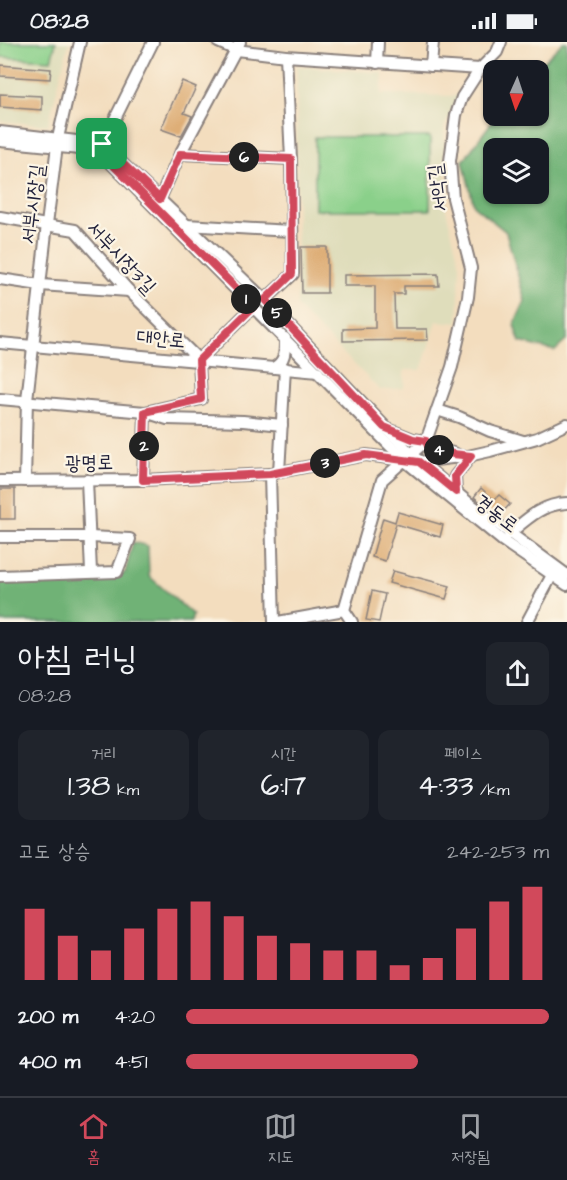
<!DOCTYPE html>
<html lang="ko">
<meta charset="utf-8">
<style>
:root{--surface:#171b24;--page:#20242c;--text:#f1f3f6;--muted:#9ea1a6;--line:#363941;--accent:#d1495b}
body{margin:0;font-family:"Architects Daughter","Poor Story",sans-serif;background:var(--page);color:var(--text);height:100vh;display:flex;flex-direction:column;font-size:22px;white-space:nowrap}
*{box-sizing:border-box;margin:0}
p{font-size:20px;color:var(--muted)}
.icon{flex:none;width:33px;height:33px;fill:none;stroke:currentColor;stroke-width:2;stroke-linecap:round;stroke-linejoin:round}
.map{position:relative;height:580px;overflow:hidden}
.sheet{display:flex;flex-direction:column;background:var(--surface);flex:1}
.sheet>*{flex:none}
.needle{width:39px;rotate:183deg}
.buttons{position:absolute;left:483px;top:18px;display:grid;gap:12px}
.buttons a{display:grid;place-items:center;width:66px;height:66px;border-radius:12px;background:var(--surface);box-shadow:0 2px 4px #0004;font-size:30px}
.pin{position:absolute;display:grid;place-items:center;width:51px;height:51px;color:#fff;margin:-26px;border-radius:12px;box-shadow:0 3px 9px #0006}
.km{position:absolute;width:30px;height:30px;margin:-15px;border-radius:50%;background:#222;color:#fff;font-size:16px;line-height:30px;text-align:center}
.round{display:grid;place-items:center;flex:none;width:63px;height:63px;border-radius:12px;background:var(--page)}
.headline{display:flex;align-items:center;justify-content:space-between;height:102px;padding:0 18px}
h1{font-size:33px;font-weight:600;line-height:45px}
.metrics{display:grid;grid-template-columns:repeat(3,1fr);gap:9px;height:102px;padding:6px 18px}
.metrics div{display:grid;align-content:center;border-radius:12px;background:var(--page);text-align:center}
.metrics b{font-size:30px;font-weight:600}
.metrics small{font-size:16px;font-weight:400}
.metrics p{font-size:16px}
.chart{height:168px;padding:12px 18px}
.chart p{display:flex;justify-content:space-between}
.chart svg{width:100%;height:108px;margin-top:6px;stroke:var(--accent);stroke-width:6}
ul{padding:0 18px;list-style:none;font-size:20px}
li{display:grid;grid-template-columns:96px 72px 1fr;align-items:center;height:45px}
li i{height:15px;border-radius:8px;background:var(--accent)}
.status{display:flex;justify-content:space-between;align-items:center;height:42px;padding:0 30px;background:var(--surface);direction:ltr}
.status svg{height:16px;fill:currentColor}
.tab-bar{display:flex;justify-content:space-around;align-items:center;height:84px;border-top:2px solid var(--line);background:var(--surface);font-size:16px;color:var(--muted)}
.tab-bar a{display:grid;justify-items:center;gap:3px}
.tab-bar .selected{color:var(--accent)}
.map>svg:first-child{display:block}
.built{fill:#dfddbb}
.green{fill:#8ad08a;stroke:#567962;stroke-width:1.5}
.forest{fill:#6fb276;stroke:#486a58;stroke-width:1.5;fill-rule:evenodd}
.building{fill:#deae77}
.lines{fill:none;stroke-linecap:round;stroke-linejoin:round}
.minor-casing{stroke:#8a807c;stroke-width:14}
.minor{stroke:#fff;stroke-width:10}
.route-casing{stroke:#fff;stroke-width:12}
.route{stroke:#d1495b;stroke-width:8}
.labels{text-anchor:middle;stroke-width:4.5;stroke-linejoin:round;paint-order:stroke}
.street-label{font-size:20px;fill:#22223b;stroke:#fcf5e5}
</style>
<div class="status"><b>08:28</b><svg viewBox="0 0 49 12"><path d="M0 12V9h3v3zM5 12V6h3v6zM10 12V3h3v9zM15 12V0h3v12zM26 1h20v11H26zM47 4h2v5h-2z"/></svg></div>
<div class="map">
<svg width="567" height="580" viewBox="0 0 567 580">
<rect width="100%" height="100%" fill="#fcf5e5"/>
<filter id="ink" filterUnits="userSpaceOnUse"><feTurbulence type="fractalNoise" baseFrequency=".0167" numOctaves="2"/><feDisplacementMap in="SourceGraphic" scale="12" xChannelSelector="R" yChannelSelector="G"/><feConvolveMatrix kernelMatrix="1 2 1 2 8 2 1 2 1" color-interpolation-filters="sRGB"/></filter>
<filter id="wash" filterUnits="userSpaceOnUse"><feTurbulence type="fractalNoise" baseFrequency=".008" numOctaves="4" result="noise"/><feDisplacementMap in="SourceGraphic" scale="24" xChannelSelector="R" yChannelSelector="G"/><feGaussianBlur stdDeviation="1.35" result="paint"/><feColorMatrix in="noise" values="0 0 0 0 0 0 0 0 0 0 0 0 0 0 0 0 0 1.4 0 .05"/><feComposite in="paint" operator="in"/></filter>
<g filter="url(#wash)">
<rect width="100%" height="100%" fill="#f3ddbe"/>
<g class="built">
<path d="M0,0H69L48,83L0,79Z"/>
<path d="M297,24L383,31L381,52L459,54L444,85L446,168L460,223L458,281L437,279L421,328H404V346L380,348L297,265Z"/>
</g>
<g class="green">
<path d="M0,0H56L51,18L0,15Z"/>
<rect x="315" y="95" width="115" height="73"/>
</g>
<g class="forest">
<path d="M563,0H567V298L555,309L520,300L514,283L525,259L506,190L474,164L463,119L496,74H538V28H535ZM494,106H538V152H494Z"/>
<path d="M133,500L148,504L149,534L193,573L191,580H0V539L108,536L125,531Z"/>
</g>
<g id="blocks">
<g class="building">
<path d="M0,23L51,27L50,37L0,34Z"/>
<path d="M182,39L196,45L184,71L192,74L181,94L161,87Z"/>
<path d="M0,52L42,54V68L0,65Z"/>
<path d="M301,205H327V251H302Z"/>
<path d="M438,232L439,244H404V252H394L395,287H427L428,298L343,299V287L375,286V244H344V233Z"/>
<path d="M481,446L494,458L499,453L510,462L499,474L474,455Z"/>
<rect x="0" y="447" width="15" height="30"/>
<path d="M398,470L443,483L440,495L396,482L385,519L372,515L383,476L395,480Z"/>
<path d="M393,529L450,544L446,557L389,541Z"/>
<path d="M372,549L385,552L379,580L366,578Z"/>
</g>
</g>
</g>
<g filter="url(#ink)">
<use href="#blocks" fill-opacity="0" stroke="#8a807c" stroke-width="1.5"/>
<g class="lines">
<g class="minor-casing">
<g id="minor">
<path d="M218,0L236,8L286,14L480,27"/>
<path d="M377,21L378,0"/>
<path d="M431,24L433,0"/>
<path d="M0,90L102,102L265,258L411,412L469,461L567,533"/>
<path d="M0,99L99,109L405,419L503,499L567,543"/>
<path d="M100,107L153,0"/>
<path d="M180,112L291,117"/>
<path d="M160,157L180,112L240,0"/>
<path d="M0,175L75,188L129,249L199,318"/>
<path d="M186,183L291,189"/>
<path d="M0,237L40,243L129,249"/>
<path d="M265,258L293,232L291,117L286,14"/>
<path d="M0,301L318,330"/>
<path d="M199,318L254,264"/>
<path d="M275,325C286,318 285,308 285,296"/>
<path d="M0,357L145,370L201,357L199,318"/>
<path d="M437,368L459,375L490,389L523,399"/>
<path d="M388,387L413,397L426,399L428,404L456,412"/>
<path d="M279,430L285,326"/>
<path d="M270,432L274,580"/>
<path d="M87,438L91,530"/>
<path d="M143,438L145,370L167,377L243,379L282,383"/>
<path d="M0,439L143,438L270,432L366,413L419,420L468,414L490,409L537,396L567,382"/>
<path d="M25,439L27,358L47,182L58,96L80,0"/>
<path d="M456,450L455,434L471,414"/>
<path d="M509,492C528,476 542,462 567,461"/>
<path d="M0,495H90L130,497L117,530L0,534"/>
<path d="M278,580L344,568"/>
<path d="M352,580L344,568L382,438L426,399L452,325L468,255L471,226L453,156L450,119L456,73L462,55L480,27L497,10L501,0"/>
<path d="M527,580L552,533"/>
</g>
</g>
<use href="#minor" class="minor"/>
</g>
</g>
<g class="lines" filter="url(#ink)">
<g class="route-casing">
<path id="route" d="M102,102L160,157L180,112L291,117L292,232L265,258L384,385L413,397L426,399L428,404L453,412L471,414L455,434L456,450L419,420L366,413L270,432L143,438L145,370L201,357L199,318L254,264L99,109Z"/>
</g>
<use href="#route" class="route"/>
</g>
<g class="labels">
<g class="street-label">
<text transform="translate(437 146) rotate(-97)" y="7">서악길</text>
<text transform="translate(32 162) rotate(-83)" y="7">서부시장길</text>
<text transform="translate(122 215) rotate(47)" y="7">서부시장3길</text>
<text transform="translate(161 296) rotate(5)" y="7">대안로</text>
<text transform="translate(89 420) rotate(-1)" y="7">광명로</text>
<text transform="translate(497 471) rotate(37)" y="7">경동로</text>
</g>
</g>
</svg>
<div class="buttons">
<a><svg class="needle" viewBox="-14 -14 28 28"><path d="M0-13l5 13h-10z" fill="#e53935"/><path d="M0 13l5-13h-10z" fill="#9ea1a6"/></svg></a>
<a><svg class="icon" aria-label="layers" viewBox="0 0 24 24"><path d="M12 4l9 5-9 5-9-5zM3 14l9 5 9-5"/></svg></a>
</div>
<div class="pin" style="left:102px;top:102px;background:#1e9e55"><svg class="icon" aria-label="arrive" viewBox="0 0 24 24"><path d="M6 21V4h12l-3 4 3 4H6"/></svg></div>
<b class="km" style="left:246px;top:257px">1</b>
<b class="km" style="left:144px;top:404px">2</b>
<b class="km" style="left:325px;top:421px">3</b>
<b class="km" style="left:439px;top:408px">4</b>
<b class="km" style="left:277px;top:271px">5</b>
<b class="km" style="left:244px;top:115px">6</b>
</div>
<section class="sheet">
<div class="headline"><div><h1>아침 러닝</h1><p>08:28</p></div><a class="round"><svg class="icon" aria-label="share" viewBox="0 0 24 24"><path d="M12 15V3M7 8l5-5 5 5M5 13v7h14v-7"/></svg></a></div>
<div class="metrics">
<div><p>거리</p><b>1.38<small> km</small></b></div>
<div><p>시간</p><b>6:17</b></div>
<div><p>페이스</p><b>4:33<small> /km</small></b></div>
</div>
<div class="chart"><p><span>고도 상승</span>242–253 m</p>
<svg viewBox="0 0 160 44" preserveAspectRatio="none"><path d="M5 44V15M15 44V26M25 44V32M35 44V23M45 44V15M55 44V12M65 44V18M75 44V26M85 44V29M95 44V32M105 44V32M115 44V38M125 44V35M135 44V23M145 44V12M155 44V6"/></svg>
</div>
<ul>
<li><b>200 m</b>4:20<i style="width:100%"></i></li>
<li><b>400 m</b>4:51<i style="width:64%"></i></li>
</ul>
</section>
<nav class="tab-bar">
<a class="selected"><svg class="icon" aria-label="home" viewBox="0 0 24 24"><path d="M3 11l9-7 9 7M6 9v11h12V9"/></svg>홈</a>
<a><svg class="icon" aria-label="map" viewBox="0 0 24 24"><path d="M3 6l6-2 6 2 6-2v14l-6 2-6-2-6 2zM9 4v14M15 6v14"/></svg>지도</a>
<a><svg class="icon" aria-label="saved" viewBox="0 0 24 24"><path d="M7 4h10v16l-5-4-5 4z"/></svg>저장됨</a>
</nav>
